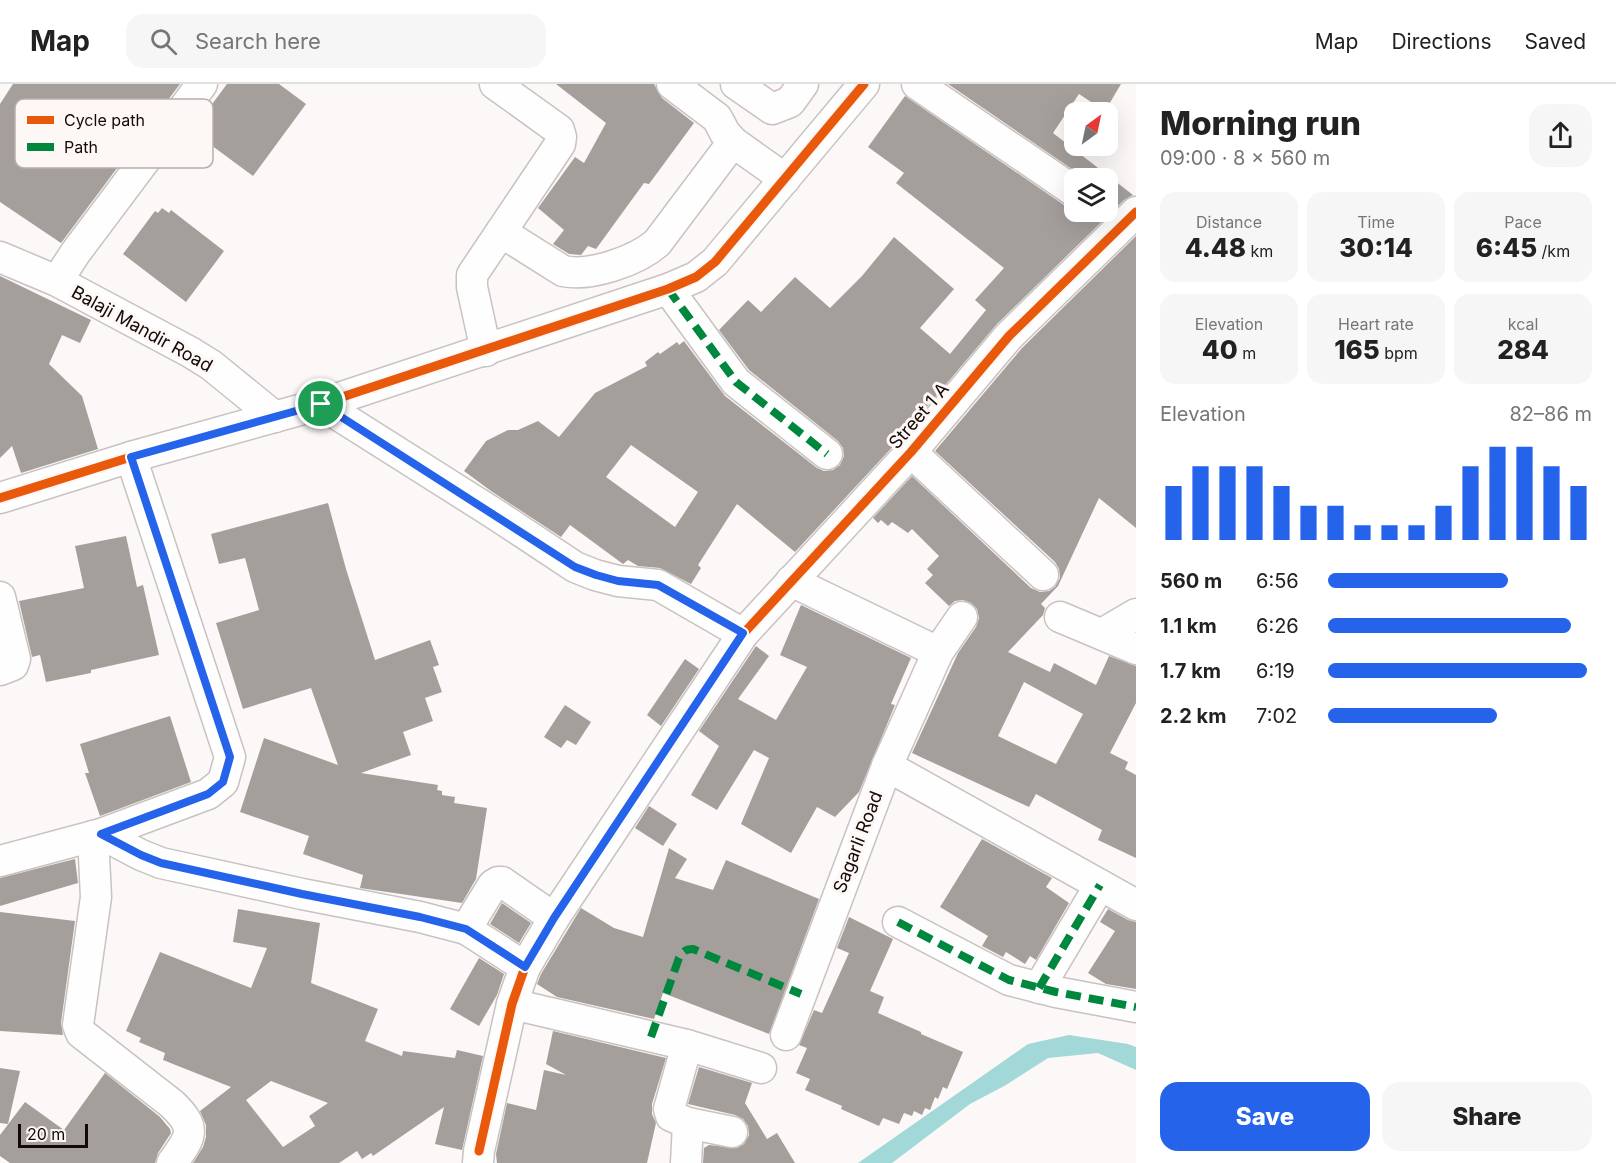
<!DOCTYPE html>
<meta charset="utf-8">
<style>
:root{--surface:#fff;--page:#f6f6f6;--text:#222;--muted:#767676;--line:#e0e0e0;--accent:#2563eb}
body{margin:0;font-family:Inter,sans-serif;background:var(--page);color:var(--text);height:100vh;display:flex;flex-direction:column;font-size:22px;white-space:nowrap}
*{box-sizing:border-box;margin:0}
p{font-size:20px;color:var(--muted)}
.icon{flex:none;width:33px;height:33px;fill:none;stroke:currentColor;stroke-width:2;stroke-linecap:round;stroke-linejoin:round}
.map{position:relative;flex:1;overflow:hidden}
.panel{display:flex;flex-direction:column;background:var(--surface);width:480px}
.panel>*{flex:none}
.needle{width:39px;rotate:33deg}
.controls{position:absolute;left:1064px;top:18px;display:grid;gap:12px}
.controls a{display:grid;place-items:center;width:54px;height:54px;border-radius:12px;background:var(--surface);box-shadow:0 6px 24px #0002;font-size:30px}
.scale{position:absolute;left:18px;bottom:15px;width:70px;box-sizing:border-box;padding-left:6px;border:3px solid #130a07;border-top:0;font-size:16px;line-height:21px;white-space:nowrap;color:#130a07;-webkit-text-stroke:4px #fdf7f5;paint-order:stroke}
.pin{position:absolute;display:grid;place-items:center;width:51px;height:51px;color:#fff;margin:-26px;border:3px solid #fff;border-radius:50%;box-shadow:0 2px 6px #0007}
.round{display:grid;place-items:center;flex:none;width:63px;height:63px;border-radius:18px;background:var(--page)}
.overview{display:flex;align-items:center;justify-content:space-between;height:102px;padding:0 24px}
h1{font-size:33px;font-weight:800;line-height:45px}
.metrics{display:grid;grid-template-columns:repeat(3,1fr);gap:9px;height:102px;padding:6px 24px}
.metrics div{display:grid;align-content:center;border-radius:15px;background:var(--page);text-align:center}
.metrics b{font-size:26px;font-weight:800}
.metrics small{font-size:16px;font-weight:400}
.metrics p{font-size:16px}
.chart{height:168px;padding:12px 24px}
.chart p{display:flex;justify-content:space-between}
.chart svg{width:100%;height:108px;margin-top:6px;stroke:var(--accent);stroke-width:6}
.primary-button{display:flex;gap:12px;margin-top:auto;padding:12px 24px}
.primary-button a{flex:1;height:69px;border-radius:18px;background:var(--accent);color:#fff;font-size:24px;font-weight:800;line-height:69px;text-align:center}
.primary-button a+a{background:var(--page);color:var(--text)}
ul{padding:0 24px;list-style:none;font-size:20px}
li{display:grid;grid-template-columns:96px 72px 1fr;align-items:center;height:45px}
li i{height:15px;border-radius:8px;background:var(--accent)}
header{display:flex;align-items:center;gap:36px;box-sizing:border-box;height:84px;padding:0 30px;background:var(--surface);border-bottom:2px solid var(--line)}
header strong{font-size:28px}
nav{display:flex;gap:33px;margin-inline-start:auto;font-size:21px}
.search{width:420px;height:54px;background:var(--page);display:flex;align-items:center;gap:15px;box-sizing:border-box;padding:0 21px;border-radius:18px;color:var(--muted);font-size:22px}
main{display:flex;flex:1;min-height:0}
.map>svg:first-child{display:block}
.water{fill:#a2d8d8}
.building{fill:#a59f9c;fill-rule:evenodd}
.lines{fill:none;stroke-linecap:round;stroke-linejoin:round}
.minor-casing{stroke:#c9c2c0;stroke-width:33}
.minor{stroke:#fefefe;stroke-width:30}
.quiet{stroke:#00873e;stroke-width:8;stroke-dasharray:15 8;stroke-linecap:butt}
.cycleway-casing{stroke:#fdf7f5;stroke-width:13}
.cycleway{stroke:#e8590c;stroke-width:9}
.route-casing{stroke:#fff;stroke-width:12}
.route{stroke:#2563eb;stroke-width:8}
.labels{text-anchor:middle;stroke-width:6;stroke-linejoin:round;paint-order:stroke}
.street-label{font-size:18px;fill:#130a07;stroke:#fdf7f5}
.key{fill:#fdf7f5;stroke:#b7b0ae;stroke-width:1.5}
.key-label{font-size:16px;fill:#130a07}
</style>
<header>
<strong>Map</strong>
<div class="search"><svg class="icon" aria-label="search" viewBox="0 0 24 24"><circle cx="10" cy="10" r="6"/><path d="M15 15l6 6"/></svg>Search here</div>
<nav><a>Map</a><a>Directions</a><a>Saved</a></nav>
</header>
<main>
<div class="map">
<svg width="1136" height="1079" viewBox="0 0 1136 1079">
<rect width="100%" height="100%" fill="#fbf8f7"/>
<path class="water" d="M1069,951L1128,960L1136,963V986L1098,969L1048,974L1006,1001L970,1020L892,1079H858L1028,960Z"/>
<g class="building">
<path d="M13,0H180L61,159L0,118V20Z"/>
<path d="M227,0H279L306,20L253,92L192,47Z"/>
<path d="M556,0H654L662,14L694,39L649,100L644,99L596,165L588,162L581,171L569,170L553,160L564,146L538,124L575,73L584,79L606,39Z"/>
<path d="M948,0H1121L1105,27L1079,10L1053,49L1133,111L1124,116L997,240L898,357L795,468L737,420L698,481L701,484L691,500L660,484L638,482L628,476L623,480L570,441L561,453L491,407L464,387L486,357L508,346H518L538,337L559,353L595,309L647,282L645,278L658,268L660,270L677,258L679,261L684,257L725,312L817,384L824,387L833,386L840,381L844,372L843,364L838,357L749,286L719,246L748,216L761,228L795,193L830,224L862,192L894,153L954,205L920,244L950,270L986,226L975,216L1004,184L896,99L904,89L868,63L905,12L1064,121L1074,124V128H1107V94H1085ZM631,361L698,408L675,443L606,393Z"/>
<path d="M162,124L169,129L171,126L224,167L186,218L123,170L155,127L158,129Z"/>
<path d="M1136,152V444L1099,414L1058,502L1041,520L1045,524L1043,531L1008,568L1050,588L1054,579L1096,601L1109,572L1136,582V619L1110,669L1128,678L1125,685L1136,691V774L1098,756L1102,746L1036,710L1029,723L912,669L958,569L976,543L979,534L977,525L971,519L963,516L955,517L949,522L925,499L933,491L927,485L939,472L912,445L908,449L892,438L888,442L881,436L878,439L873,434L912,392L1031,504L1040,508L1049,507L1055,503L1060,494L1059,485L1055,478L935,367L1022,264ZM1024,598L1083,630L1056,680L998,652Z"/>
<path d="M0,192L91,236L80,259L62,251L49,280L82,312L98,365L21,389L12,362L0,374Z"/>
<path d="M328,419L346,485L375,576L430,556L439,581L433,583L442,608L425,614L433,637L403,648L411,671L361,689L438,701L437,706L442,707V711L455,713L454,719L487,724L476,795L462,819L360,804L363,791L303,770L309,752L240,728L264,654L338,681L311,604L243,625L216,539L259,526L245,474L219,480L211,450Z"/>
<path d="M126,452L137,503L143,501L159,571L91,586V589L46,598L40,571L32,573L19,517L84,504L75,462Z"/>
<path d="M801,521L911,574L891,620L895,621L859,708L835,733L817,723L791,769L741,740L769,674L754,666L717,726L691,711L719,662L699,647L756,562L769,572L738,615L776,636L807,583L780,571Z"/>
<path d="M685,575L699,585L661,642L647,631Z"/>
<path d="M565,621L591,638L576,661L567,656L561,664L544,653Z"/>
<path d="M170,632L191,698L100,732L85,689H89L80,660Z"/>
<path d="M649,722L677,740L663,762L635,744Z"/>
<path d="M982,755L1052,794L1046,803L1069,819L1036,876L1030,872L1025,880L1006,868L1003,873L982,862L988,852L940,823Z"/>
<path d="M669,764L687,775L675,794L713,806L726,776L819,815L769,950L663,909L654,935L557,913L537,900L541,890L581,824L614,844L643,853Z"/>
<path d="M75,775L78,799L0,822V794Z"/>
<path d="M502,819L531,839L519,859L490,840Z"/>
<path d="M238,825L320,839L311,899L378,925L365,957L402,972L403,967L455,974L457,966L483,972L462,1066L435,1060L444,1023L373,1072L371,1069L362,1075L357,1067L339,1079H193L203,1063L206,1053V1041L200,1027L231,1003L163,976L165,969L139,958L141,954L126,947L160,868L251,904L267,864L233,858ZM271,997L328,1019L309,1032L315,1042L283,1063L246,1016Z"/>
<path d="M1108,825L1128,836L1136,838V905L1106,900L1088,889L1115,847L1100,838Z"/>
<path d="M0,828L75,837L61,939L63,951L0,947Z"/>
<path d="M849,833L893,855L870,907L884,913L878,929L921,948V950L963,968L947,1005L943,1003L938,1015L935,1013L930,1026L925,1024L922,1031L914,1027L912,1032L904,1029L899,1040L883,1034L879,1042L841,1025L842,1022L805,1006L810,995L796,989L807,964L799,961L814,926L822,929L849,869L837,864Z"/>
<path d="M479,874L504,890L497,911L479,942L450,925Z"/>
<path d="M553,947L666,974L652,1020V1030L656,1039L647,1079H497L496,1070L507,1019L536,1026L544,986L566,991L546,980Z"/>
<path d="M699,983L752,999L745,1019L767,1055L777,1049L795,1079H703L704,1064L709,1061L737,1064L744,1060L749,1051L748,1042L743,1035L735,1031L688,1020Z"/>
<path d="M0,984L20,987L8,1040L0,1039Z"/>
<path d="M105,989L160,1033L170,1045L171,1049L158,1069L155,1079H10L0,1072V1051L25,1018L64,1046Z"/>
</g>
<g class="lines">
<g class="minor-casing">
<g id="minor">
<path d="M672,0L717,34L725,49L733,58L785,95"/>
<path d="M736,0L772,25L790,18L803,0"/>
<path d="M917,0L1074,107"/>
<path d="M501,148L563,187C590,193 636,177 657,159L733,58"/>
<path d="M0,173L57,197L190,268L211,281L275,333"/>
<path d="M57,197L76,168L202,0"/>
<path d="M668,205L736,298L827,370"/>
<path d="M486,267L472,203V191L560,60L561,53L559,46L495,0"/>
<path d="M321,320L498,432L575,483L595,491L618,497L658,501L743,550"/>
<path d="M911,368L1043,491"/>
<path d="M0,414L131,373L321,320L668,205L696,193L715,178L864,0"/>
<path d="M791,497L938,568"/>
<path d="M0,513L15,575L13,581L0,586"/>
<path d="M1060,533L1136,565"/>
<path d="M1102,550L1136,530"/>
<path d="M887,682L1136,821"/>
<path d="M101,750L141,771L161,779L302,810L420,833L466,845L525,883"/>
<path d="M93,752L96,813L78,941L81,949L172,1020C198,1045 191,1053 172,1079"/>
<path d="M0,777L101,750L208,710L223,698L230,673L131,373"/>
<path d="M898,838L1009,896L1056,908L1136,923"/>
<path d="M466,845L493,801L498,798H502L554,834"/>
<path d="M1039,904L1100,801"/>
<path d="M512,920L687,961L669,1025L671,1032L688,1039L732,1048"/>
<path d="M786,951L887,682L938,568L962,533"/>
<path d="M687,961L761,984"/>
<path d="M478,1079L479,1067L512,920L525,883L554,834L743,550L911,368L1009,252L1136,128"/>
<path d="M686,1079L688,1039"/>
</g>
</g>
<use href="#minor" class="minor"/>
<g class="quiet">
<path d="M668,205L736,298L827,370"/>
<path d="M898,838L1009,896L1056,908L1136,923"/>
<path d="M1039,904L1100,801"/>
<path d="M651,953L679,874C683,867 686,865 693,865L801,910"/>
</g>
<g class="cycleway-casing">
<g id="cycleway">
<path d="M0,414L131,373L321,320L668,205L696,193L715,178L864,0"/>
<path d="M479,1067L512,920L525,883L554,834L743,550L911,368L1009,252L1136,128"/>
</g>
</g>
<use href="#cycleway" class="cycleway"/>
</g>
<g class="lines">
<g class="route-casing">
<path id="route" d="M321,320L575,483L596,491L618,497L658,501L743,549L554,834L525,883L466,845L420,833L302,810L161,779L141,771L101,750L208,710L223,698L230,673L131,373Z"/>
</g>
<use href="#route" class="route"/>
</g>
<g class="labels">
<g class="street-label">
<text transform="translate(142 245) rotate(29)" y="6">Balaji Mandir Road</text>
<text transform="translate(919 332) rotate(-49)" y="6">Street 1 A</text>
<text transform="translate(858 758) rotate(-69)" y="6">Sagarli Road</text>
</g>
</g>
<rect x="15" y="15" width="198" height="69" rx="9" class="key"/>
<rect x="27" y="32" width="27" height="8" fill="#e8590c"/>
<rect x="27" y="59" width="27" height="8" fill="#00873e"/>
<g class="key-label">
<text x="64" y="42">Cycle path</text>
<text x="64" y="69">Path</text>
</g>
</svg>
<div class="controls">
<a><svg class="needle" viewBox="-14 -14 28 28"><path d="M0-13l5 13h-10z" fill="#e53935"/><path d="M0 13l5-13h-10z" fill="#767676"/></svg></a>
<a><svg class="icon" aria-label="layers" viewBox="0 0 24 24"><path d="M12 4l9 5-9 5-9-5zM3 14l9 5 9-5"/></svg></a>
</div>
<div class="scale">20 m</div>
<div class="pin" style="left:321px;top:320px;background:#1e9e55"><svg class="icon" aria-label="arrive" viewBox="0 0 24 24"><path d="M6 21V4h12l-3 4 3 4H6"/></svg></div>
</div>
<section class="panel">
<div class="overview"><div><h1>Morning run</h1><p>09:00 · 8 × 560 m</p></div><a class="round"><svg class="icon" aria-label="share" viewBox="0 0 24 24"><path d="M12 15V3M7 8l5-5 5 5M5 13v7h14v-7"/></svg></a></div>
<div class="metrics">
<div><p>Distance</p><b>4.48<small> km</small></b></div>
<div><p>Time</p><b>30:14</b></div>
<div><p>Pace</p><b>6:45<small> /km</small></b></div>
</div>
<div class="metrics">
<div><p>Elevation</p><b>40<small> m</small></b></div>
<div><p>Heart rate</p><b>165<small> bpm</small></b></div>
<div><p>kcal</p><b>284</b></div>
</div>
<div class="chart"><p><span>Elevation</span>82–86 m</p>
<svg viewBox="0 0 160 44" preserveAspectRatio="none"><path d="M5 44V22M15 44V14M25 44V14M35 44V14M45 44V22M55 44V30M65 44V30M75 44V38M85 44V38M95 44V38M105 44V30M115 44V14M125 44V6M135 44V6M145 44V14M155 44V22"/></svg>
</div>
<ul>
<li><b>560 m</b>6:56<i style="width:68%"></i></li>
<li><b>1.1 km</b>6:26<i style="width:92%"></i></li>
<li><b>1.7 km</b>6:19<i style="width:98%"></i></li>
<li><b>2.2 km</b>7:02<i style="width:64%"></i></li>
</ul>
<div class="primary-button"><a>Save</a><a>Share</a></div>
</section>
</main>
